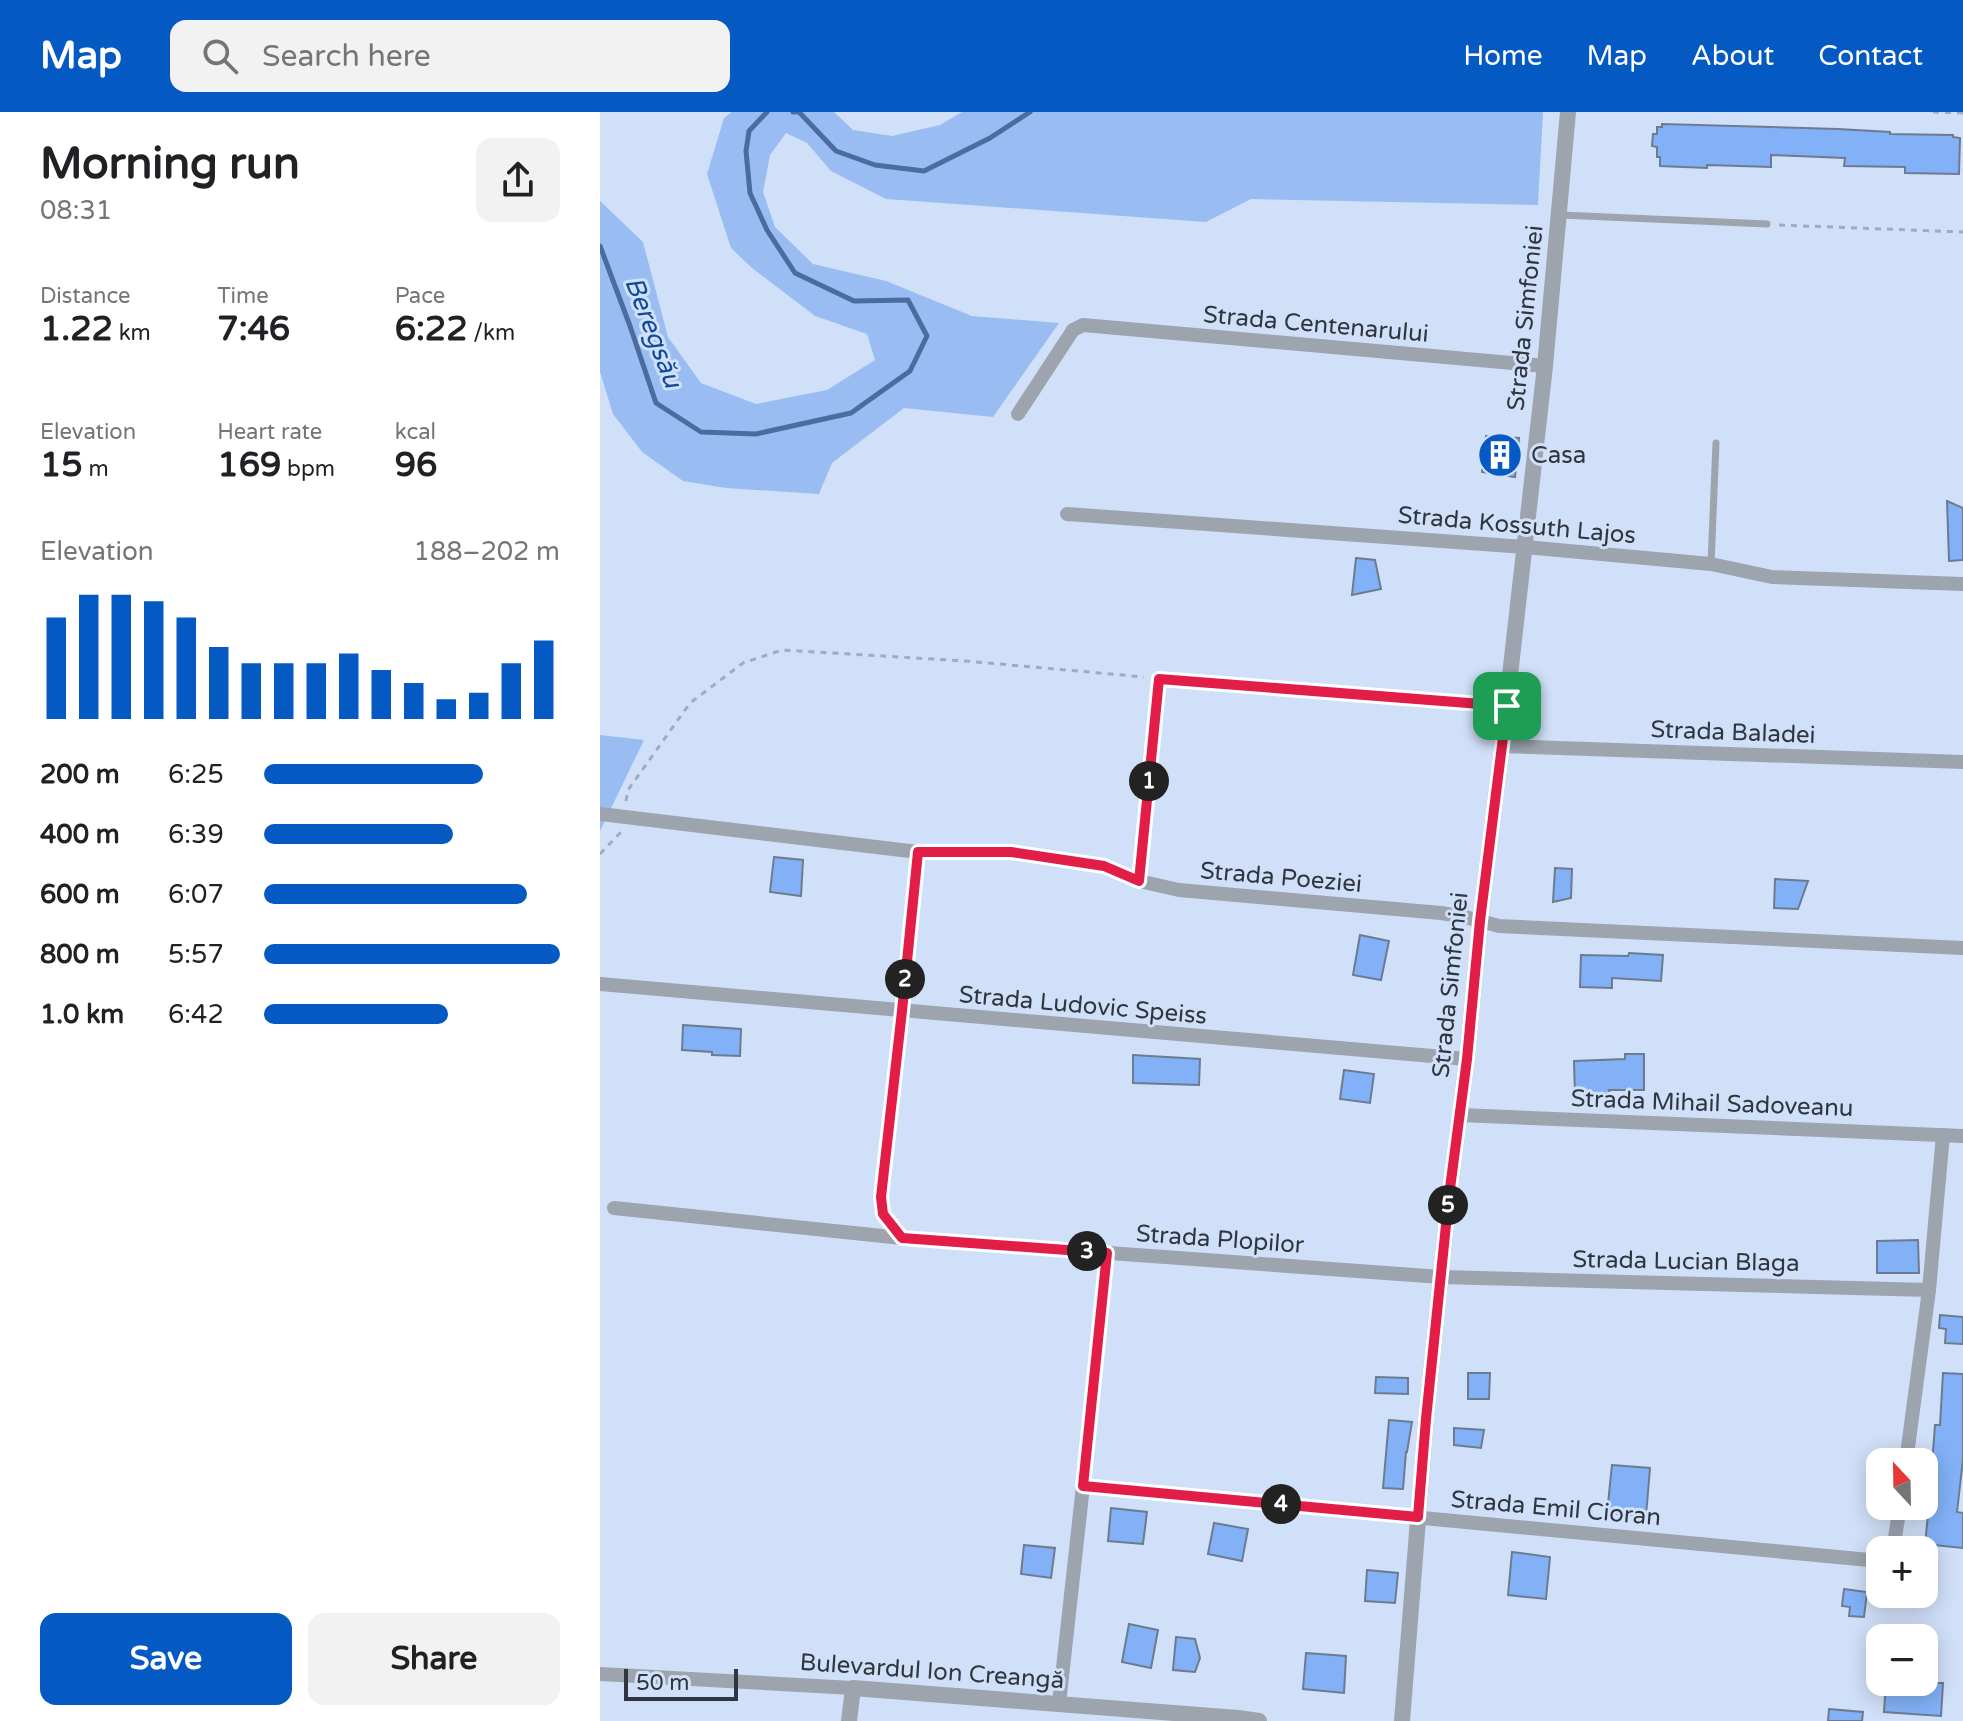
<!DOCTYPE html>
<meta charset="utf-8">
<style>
:root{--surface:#fff;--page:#f2f2f2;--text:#202124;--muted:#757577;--accent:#0559c3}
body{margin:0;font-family:"Varela Round",sans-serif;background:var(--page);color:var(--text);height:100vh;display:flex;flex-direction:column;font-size:30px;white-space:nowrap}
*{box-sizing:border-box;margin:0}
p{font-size:26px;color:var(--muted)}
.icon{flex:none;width:44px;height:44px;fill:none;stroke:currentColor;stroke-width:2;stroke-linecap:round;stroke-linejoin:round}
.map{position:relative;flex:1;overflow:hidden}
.side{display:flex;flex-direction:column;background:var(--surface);width:600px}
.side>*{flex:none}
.needle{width:52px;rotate:338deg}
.controls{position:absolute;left:1266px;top:1336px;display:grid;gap:16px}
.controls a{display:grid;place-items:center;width:72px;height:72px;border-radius:16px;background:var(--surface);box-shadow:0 4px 20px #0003;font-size:40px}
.scale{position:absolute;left:24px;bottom:20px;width:114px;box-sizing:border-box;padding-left:8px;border:4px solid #2f363f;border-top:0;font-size:22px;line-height:28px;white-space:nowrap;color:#2f363f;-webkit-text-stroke:6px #d0e0f8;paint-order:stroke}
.pin{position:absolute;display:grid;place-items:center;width:68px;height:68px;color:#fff;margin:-34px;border-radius:16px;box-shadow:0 4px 12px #0006}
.km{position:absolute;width:40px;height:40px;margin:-20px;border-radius:50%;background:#222;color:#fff;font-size:22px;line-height:40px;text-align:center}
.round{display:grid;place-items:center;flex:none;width:84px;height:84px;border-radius:16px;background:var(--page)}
.summary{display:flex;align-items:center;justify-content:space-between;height:136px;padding:0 40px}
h1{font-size:44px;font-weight:700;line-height:60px}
.stats{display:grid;grid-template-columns:repeat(3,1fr);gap:12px;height:136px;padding:8px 40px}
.stats div{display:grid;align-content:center}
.stats b{font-size:34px;font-weight:700}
.stats small{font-size:22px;font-weight:400}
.stats p{font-size:22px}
.chart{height:224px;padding:16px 40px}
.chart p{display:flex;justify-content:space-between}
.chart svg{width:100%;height:144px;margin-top:8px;stroke:var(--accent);stroke-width:6}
.primary-button{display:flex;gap:16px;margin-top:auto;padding:16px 40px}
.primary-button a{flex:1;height:92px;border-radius:16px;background:var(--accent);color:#fff;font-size:32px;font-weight:700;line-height:92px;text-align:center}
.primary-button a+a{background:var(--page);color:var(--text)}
ul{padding:0 40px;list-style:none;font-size:26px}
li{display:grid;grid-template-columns:128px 96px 1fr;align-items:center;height:60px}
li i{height:20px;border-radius:10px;background:var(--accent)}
header{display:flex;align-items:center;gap:48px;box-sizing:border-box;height:112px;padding:0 40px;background:var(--accent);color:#fff}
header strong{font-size:38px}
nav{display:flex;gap:44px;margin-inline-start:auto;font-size:28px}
.search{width:560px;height:72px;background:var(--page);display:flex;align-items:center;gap:20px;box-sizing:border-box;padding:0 28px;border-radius:16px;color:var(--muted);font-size:30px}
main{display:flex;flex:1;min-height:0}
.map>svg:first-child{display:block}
.green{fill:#99bdf3}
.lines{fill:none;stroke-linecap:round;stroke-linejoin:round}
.stream{stroke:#4b6c9e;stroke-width:5}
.building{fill:#82b1f7;stroke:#6c7b90;stroke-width:2}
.path{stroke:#9facbf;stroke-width:3;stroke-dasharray:6 6;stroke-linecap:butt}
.service{stroke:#9da4ae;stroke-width:7}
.minor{stroke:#9da4ae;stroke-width:14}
.tertiary{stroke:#9da4ae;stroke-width:16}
.route-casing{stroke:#fff;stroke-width:16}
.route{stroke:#e11d48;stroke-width:10}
.labels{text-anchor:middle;stroke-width:6;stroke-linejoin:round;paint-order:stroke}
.street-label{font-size:24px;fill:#2f363f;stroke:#d0e0f8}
.poi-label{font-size:24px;fill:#2f363f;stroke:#d0e0f8;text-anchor:start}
.water-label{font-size:26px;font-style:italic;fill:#104a9a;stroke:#d0e0f8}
</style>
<header>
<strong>Map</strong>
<div class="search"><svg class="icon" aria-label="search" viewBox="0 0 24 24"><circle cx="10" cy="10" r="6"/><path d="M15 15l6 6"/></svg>Search here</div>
<nav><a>Home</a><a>Map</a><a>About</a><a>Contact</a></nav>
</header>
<main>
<section class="side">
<div class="summary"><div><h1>Morning run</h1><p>08:31</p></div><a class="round"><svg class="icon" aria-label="share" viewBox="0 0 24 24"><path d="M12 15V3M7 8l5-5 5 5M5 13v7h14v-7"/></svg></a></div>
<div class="stats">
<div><p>Distance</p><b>1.22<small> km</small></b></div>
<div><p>Time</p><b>7:46</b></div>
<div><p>Pace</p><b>6:22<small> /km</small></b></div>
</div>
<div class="stats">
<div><p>Elevation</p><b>15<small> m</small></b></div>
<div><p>Heart rate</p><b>169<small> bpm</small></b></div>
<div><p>kcal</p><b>96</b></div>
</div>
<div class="chart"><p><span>Elevation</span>188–202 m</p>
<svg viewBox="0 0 160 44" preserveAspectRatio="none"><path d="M5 44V13M15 44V6M25 44V6M35 44V8M45 44V13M55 44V22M65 44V27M75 44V27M85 44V27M95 44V24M105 44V29M115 44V33M125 44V38M135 44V36M145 44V27M155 44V20"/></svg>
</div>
<ul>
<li><b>200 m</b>6:25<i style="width:74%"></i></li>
<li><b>400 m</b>6:39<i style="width:64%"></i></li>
<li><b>600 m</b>6:07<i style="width:89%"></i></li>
<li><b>800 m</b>5:57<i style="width:100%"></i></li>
<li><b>1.0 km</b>6:42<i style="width:62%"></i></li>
</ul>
<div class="primary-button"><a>Save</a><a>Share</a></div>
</section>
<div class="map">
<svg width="1363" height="1609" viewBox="0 0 1363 1609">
<rect width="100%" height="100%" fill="#d0e0f8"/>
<g class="green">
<path d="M132,0H234L253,18L292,24L340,13L362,0H943L938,93L651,87L606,110L286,87L231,59L207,31L186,21L170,43L163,80L175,115L213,152L286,169L372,204L459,211L393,305L304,296L232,351L219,382L126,376L83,369L42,340L13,302L0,260V89L43,130L68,225L101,271L156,292L227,278L275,248L267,222L215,204L152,156L131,136L107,62L124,6Z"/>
<path d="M0,623L44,628L0,719Z"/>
</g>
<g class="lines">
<g class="stream">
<path d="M193,0H199L236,39L275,53L324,59L390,26L430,0"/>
<path d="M0,134L30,214L56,291L101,320L156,322L251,301L310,259L327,224L308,188L254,189L195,161L167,118L150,81L146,39L149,19L167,0"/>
</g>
</g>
<g class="building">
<path d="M1062,12L1238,17L1290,20V22L1353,23V25L1360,26L1359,62L1305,61V55L1244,54L1245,46L1171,43V55L1107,53V56L1060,54V45H1057V35L1052,34L1053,22H1057V15H1062Z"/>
<path d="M886,324L919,326L915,365L882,360Z"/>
<path d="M1347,389L1363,396V448L1349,449Z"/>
<path d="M756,446L775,448L781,477L752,483Z"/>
<path d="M174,745L203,748L201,784L170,780Z"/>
<path d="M955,756L972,757L971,786L953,790Z"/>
<path d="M1175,767L1208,769L1198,797L1174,796Z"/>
<path d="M760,823L789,829L781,868L753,863Z"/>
<path d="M1029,841L1063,843L1061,869L1012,866V876L980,875L981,843L1028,844Z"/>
<path d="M83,913L141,917L140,944L112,943V940L82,938Z"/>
<path d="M1025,942H1044V978H1009L1010,982L975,983L974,949L1025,947Z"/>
<path d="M533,943L600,947L599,973L533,971Z"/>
<path d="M744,958L774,962L770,991L740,987Z"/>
<path d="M1318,1128L1319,1161H1277V1129Z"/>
<path d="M1340,1203L1363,1205V1232L1345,1231L1346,1217L1339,1216Z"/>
<path d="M868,1261H890L889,1287H868Z"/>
<path d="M1343,1261L1363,1262V1347L1357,1400L1363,1401V1436L1325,1432L1330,1383H1328L1329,1366H1331L1335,1313H1340Z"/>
<path d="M776,1265L808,1266V1282L775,1281Z"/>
<path d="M789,1308L812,1310L807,1340H806L803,1377L783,1376Z"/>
<path d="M854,1316L884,1318L881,1336L854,1333Z"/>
<path d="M1012,1353L1050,1356L1046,1404L1007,1401Z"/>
<path d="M511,1396L547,1400L543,1432L508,1429Z"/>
<path d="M614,1411L648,1417L642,1449L608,1442Z"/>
<path d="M424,1433L455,1436L451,1466L421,1462Z"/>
<path d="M912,1440L950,1445L946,1487L908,1483Z"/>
<path d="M767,1458L798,1461L795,1491L765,1489Z"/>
<path d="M1244,1477L1267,1480L1264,1505L1249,1504L1250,1495L1242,1494Z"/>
<path d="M529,1512L558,1518L551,1556L522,1550Z"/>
<path d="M576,1525L595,1527L600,1546L595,1560L573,1558Z"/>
<path d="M706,1541L746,1544L744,1581L703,1577Z"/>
<path d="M1286,1570L1343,1571L1341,1604L1284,1600Z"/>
<path d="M1229,1597L1263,1600L1262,1609H1228Z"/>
</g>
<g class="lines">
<g class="path">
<path d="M1333,0L1363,1"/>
<path d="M1179,113L1363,120"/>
<path d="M26,689L28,678L90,591L143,551L182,538L366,549L544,565"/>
<path d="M0,742L21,720"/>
</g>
<g class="service">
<path d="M961,103L1167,112"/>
<path d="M1111,452L1116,331"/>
</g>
<g class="minor">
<path d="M418,302L473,218L483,213L945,254"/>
<path d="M467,402L925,435L1111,452L1172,465L1363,472"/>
<path d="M902,634L1363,650"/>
<path d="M0,702L318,740H411L504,754L539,769L579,778L841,801L865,805L899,814L1363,836"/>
<path d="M539,769L559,567L907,594"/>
<path d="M0,872L867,947"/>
<path d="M860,1003L1363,1024"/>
<path d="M14,1096L302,1126L841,1165L1329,1178"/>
<path d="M302,1126L283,1102L281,1085L302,899L318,740"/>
<path d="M1306,1350L1329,1178L1343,1023"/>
<path d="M483,1374L1280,1449"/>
<path d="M1293,1438L1300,1394"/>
<path d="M0,1562L253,1576"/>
<path d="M459,1592L483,1374L507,1141"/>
</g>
<g class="tertiary">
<path d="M249,1609L253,1576L638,1606L659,1609"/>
<path d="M802,1609L826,1307L849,1084L867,947L880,809L902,634L945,254L968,0"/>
</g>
</g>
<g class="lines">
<g class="route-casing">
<path id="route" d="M559,567L907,594L880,809L867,947L849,1084L826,1307L818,1405L483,1374L507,1141L302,1126L283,1102L281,1085L302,899L318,740H411L504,754L539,769Z"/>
</g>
<use href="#route" class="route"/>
</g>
<defs>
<g id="building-disc" transform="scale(2.3)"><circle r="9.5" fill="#0559c3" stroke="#d0e0f8"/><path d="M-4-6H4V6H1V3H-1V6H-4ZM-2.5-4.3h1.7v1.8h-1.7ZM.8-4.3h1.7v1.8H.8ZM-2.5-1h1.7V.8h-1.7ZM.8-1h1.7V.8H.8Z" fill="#fff"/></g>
</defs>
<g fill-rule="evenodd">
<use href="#building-disc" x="900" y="343"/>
</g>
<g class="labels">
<g class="street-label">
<text transform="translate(925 206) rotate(-84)" y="8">Strada Simfoniei</text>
<text transform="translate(716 212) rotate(5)" y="8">Strada Centenarului</text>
<text transform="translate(917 413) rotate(5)" y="8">Strada Kossuth Lajos</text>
<text transform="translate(1133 620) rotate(2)" y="8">Strada Baladei</text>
<text transform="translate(681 765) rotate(5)" y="8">Strada Poeziei</text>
<text transform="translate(850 873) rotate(-84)" y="8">Strada Simfoniei</text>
<text transform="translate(483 893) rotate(5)" y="8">Strada Ludovic Speiss</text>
<text transform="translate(1112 991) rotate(2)" y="8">Strada Mihail Sadoveanu</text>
<text transform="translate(620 1127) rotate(4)" y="8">Strada Plopilor</text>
<text transform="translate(1086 1149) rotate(1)" y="8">Strada Lucian Blaga</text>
<text transform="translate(956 1396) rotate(5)" y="8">Strada Emil Cioran</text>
<text transform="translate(332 1559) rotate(4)" y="8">Bulevardul Ion Creangă</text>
</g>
<g class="poi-label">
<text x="931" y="351">Casa</text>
</g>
<g class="water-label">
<text transform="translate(54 220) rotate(69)" y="9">Beregsău</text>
</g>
</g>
</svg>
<div class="controls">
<a><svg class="needle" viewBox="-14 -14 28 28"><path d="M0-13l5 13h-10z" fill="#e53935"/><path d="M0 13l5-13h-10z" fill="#757577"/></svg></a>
<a>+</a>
<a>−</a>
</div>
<div class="scale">50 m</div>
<div class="pin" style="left:907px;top:594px;background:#1e9e55"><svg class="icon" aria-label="arrive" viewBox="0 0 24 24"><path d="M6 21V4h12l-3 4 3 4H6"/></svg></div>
<b class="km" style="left:549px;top:669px">1</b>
<b class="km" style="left:305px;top:867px">2</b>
<b class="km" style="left:487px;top:1139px">3</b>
<b class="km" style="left:681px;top:1392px">4</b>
<b class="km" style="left:848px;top:1093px">5</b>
</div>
</main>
